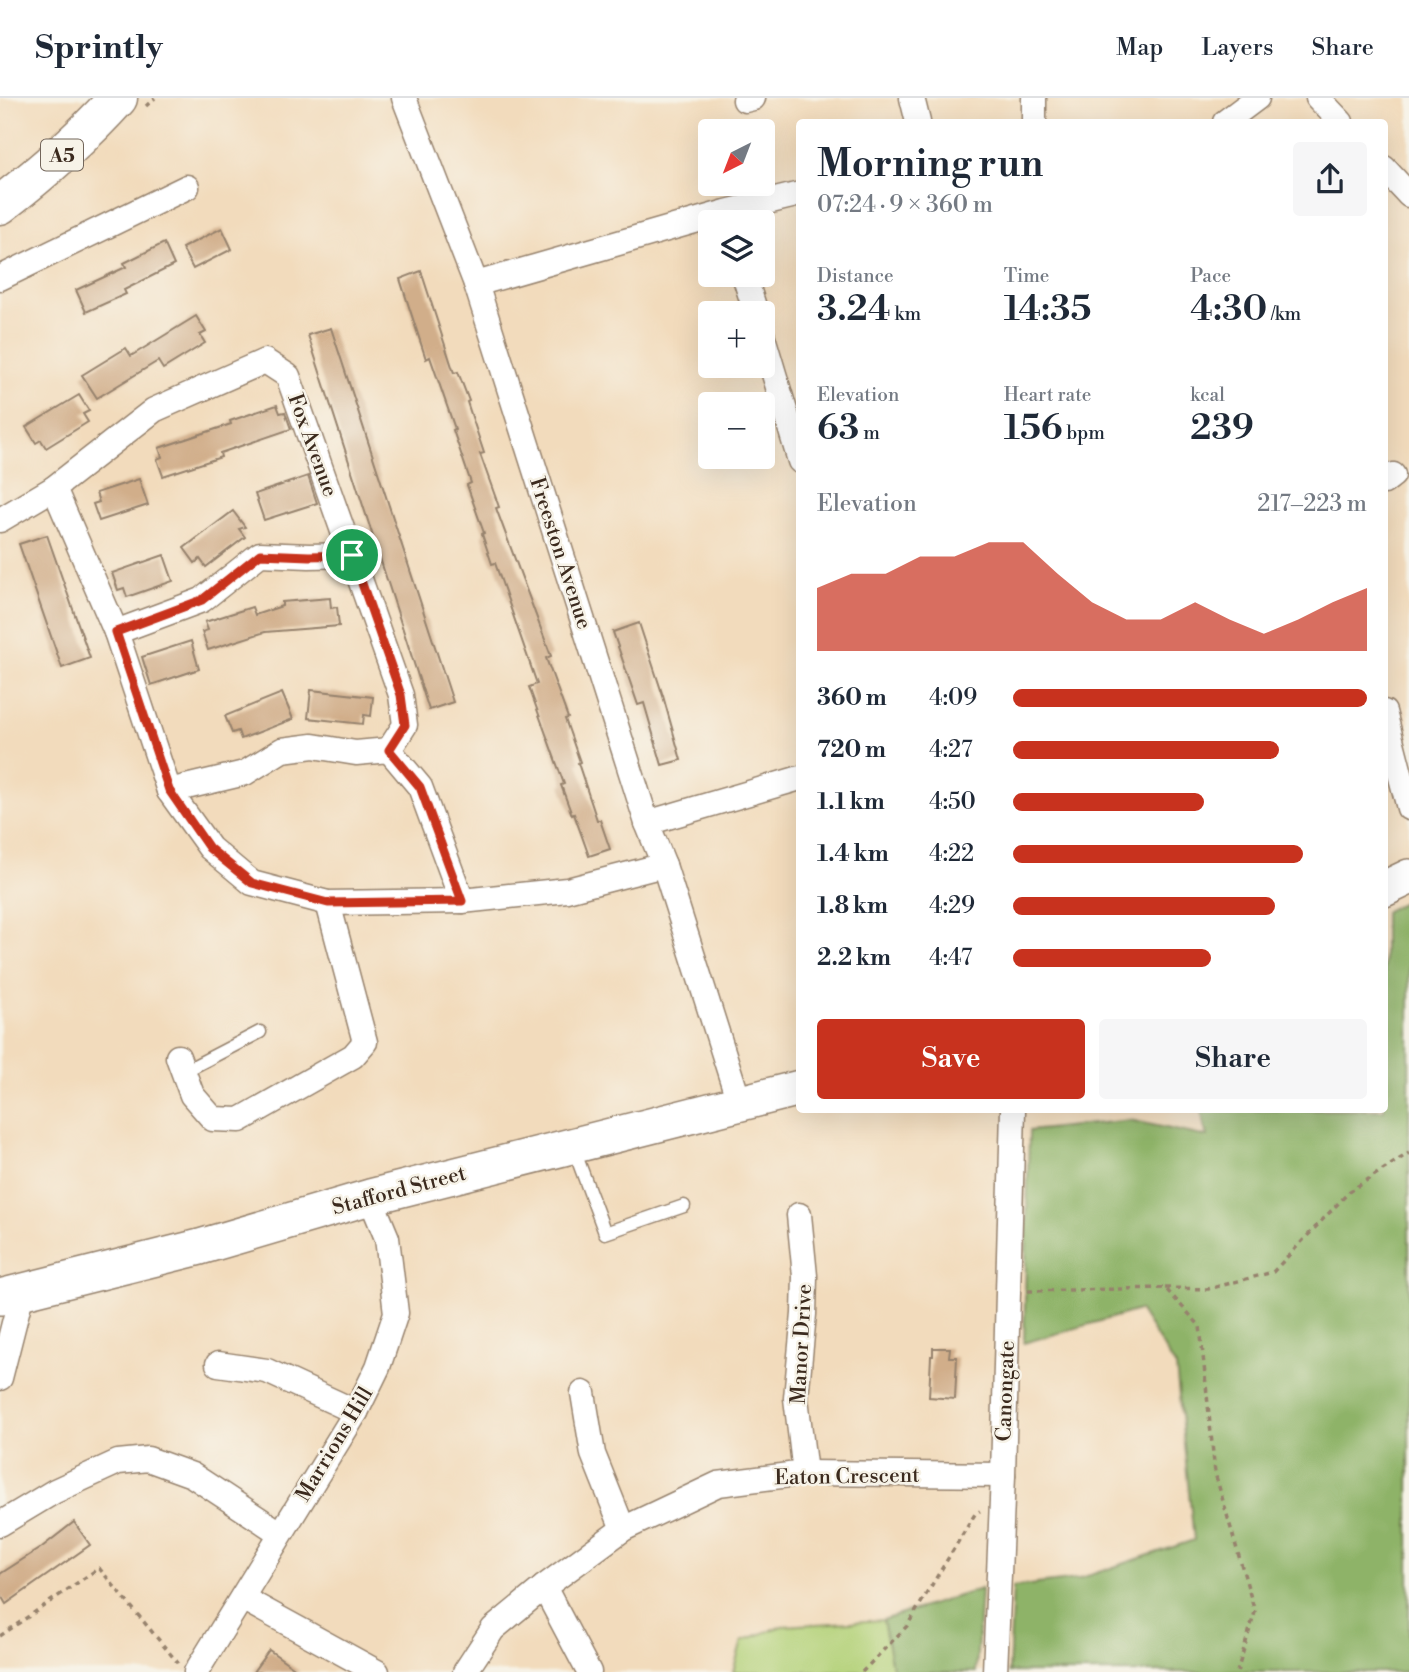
<!DOCTYPE html>
<meta charset="utf-8">
<style>
:root{--surface:#fff;--page:#f6f6f7;--text:#1f2937;--muted:#747a83;--line:#e0e1e3;--accent:#c8321e}
body{margin:0;font-family:"Libre Bodoni",serif;background:var(--page);color:var(--text);height:100vh;display:flex;flex-direction:column;font-size:26px;white-space:nowrap}
*{box-sizing:border-box;margin:0}
p{font-size:23px;color:var(--muted)}
.icon{flex:none;width:38px;height:38px;fill:none;stroke:currentColor;stroke-width:2;stroke-linecap:round;stroke-linejoin:round}
.map{position:relative;flex:1;overflow:hidden}
.side{position:absolute;left:796px;top:21px;width:592px;height:994px;display:flex;flex-direction:column;background:var(--surface);border-radius:7px;box-shadow:0 7px 28px #0002}
.side>*{flex:none}
.needle{width:46px;rotate:222deg}
.controls{position:absolute;left:698px;top:21px;display:grid;gap:14px}
.controls a{display:grid;place-items:center;width:77px;height:77px;border-radius:7px;background:var(--surface);box-shadow:0 7px 28px #0002;font-size:35px}
.pin{position:absolute;display:grid;place-items:center;width:60px;height:60px;color:#fff;margin:-30px;border:4px solid #fff;border-radius:50%;box-shadow:0 2px 7px #0007}
.round{display:grid;place-items:center;flex:none;width:74px;height:74px;border-radius:7px;background:var(--page)}
.head{display:flex;align-items:center;justify-content:space-between;height:119px;padding:0 21px}
h1{font-size:38px;font-weight:600;line-height:52px}
.stats{display:grid;grid-template-columns:repeat(3,1fr);gap:10px;height:119px;padding:7px 21px}
.stats div{display:grid;align-content:center}
.stats b{font-size:35px;font-weight:600}
.stats small{font-size:19px;font-weight:400}
.stats p{font-size:19px}
.chart{height:196px;padding:14px 21px}
.chart p{display:flex;justify-content:space-between}
.chart svg{width:100%;height:126px;margin-top:7px;fill:var(--accent);opacity:.7}
.button{display:flex;gap:14px;margin-top:auto;padding:14px 21px}
.button a{flex:1;height:80px;border-radius:7px;background:var(--accent);color:#fff;font-size:28px;font-weight:600;line-height:80px;text-align:center}
.button a+a{background:var(--page);color:var(--text)}
ul{padding:0 21px;list-style:none;font-size:23px}
li{display:grid;grid-template-columns:112px 84px 1fr;align-items:center;height:52px}
li i{height:18px;border-radius:9px;background:var(--accent)}
header{display:flex;align-items:center;gap:42px;box-sizing:border-box;height:98px;padding:0 35px;background:var(--surface);border-bottom:2px solid var(--line)}
header strong{font-size:33px}
nav{display:flex;gap:38px;margin-inline-start:auto;font-size:24px}
.map>svg:first-child{display:block}
.green{fill:#b3d178;stroke:#777e4b;stroke-width:2}
.forest{fill:#8eb368;stroke:#646e43;stroke-width:2}
.building{fill:#d1ae8a}
.lines{fill:none;stroke-linecap:round;stroke-linejoin:round}
.lane-casing{stroke:#96826d;stroke-width:15}
.street-casing{stroke:#96826d;stroke-width:27}
.secondary-casing{stroke:#96826d;stroke-width:38}
.primary-casing{stroke:#96826d;stroke-width:41}
.path{stroke:#96826d;stroke-width:3.5;stroke-dasharray:5 5;stroke-linecap:butt}
.lane{stroke:#fff;stroke-width:12}
.street{stroke:#fff;stroke-width:24}
.secondary{stroke:#fff;stroke-width:35}
.primary{stroke:#fff;stroke-width:38}
.route-casing{stroke:#fff;stroke-width:14}
.route{stroke:#c8321e;stroke-width:9}
.labels{text-anchor:middle;stroke-width:5;stroke-linejoin:round;paint-order:stroke}
.shield{fill:#f7f3e8;stroke:#73665b;stroke-width:2}
.shield-label{font-size:19px;font-weight:bold;fill:#3b2a1e}
.street-label{font-size:21px;fill:#3b2a1e;stroke:#f7f3e8}
</style>
<header>
<strong>Sprintly</strong>
<nav><a>Map</a><a>Layers</a><a>Share</a></nav>
</header>
<div class="map">
<svg width="1409" height="1574" viewBox="0 0 1409 1574">
<rect width="100%" height="100%" fill="#f7f3e8"/>
<filter id="ink" filterUnits="userSpaceOnUse"><feTurbulence type="fractalNoise" baseFrequency=".0143" numOctaves="2"/><feDisplacementMap in="SourceGraphic" scale="14" xChannelSelector="R" yChannelSelector="G"/><feConvolveMatrix kernelMatrix="1 2 1 2 8 2 1 2 1" color-interpolation-filters="sRGB"/></filter>
<filter id="wash" filterUnits="userSpaceOnUse"><feTurbulence type="fractalNoise" baseFrequency=".00686" numOctaves="4" result="noise"/><feDisplacementMap in="SourceGraphic" scale="28" xChannelSelector="R" yChannelSelector="G"/><feGaussianBlur stdDeviation="1.57" result="paint"/><feColorMatrix in="noise" values="0 0 0 0 0 0 0 0 0 0 0 0 0 0 0 0 0 1.4 0 .05"/><feComposite in="paint" operator="in"/></filter>
<g filter="url(#wash)">
<rect width="100%" height="100%" fill="#f2dbbc"/>
<path class="green" d="M883,1522L893,1574H733L742,1543L782,1528Z"/>
<g class="forest">
<path d="M1409,801V1574H1009L1013,1489L1078,1481L1194,1442L1176,1269L1139,1212L1024,1245L1029,1033L1130,1022L1207,1039L1201,1012H1384V814Z"/>
<path d="M981,1491L976,1574H893L883,1522Z"/>
</g>
<g id="blocks">
<g class="building">
<path d="M222,130L232,151L193,171L182,150Z"/>
<path d="M164,145L174,167L124,192L126,196L86,214L76,192L126,169L124,165Z"/>
<path d="M421,173L454,275L458,274L469,303L467,304L484,355L480,356L499,409L496,410L551,558L546,560L568,620L565,621L580,664L578,665L597,722H600L610,751L589,758L574,716L572,717L561,687L564,686L529,589L537,586L495,465L492,466L482,436L484,435L467,387L471,385L453,332L455,331L430,259L426,261L400,181Z"/>
<path d="M196,218L206,234L200,237L205,245L163,271L158,263L97,300L82,277L126,250L131,258Z"/>
<path d="M331,230L453,604L429,612L308,237Z"/>
<path d="M79,297L89,313L83,316L88,324L46,350L41,342L36,345L26,329Z"/>
<path d="M277,307L280,315L285,314L291,331L220,355L221,359L163,378L157,361L162,359L159,350L231,326L230,323Z"/>
<path d="M308,378L317,405L264,422L255,396Z"/>
<path d="M139,381L148,407L99,423L93,406L99,404L96,395Z"/>
<path d="M233,413L245,429L239,431L245,439L206,469L200,461L195,465L184,450Z"/>
<path d="M47,437L90,560L62,570L19,446Z"/>
<path d="M164,457L173,483L127,499L124,490L118,492L112,475Z"/>
<path d="M330,500L331,510L337,509L339,528L265,534L208,552L202,534L208,532L205,524L252,509L255,517L282,508V504Z"/>
<path d="M639,525L663,598L681,662L662,667L644,605L638,607L613,534Z"/>
<path d="M191,543L199,571L151,587L142,559Z"/>
<path d="M311,592L373,599L371,618L364,617L363,626L308,620Z"/>
<path d="M282,595L293,621L241,641L238,633L232,635L225,618Z"/>
<path d="M933,1250H950L949,1259H957L955,1301L929,1299L931,1258H933Z"/>
<path d="M74,1424L90,1447L6,1506L0,1496V1476L42,1449Z"/>
<path d="M269,1552L300,1574H253Z"/>
</g>
</g>
</g>
<g filter="url(#ink)">
<use href="#blocks" fill-opacity="0" stroke="#96826d" stroke-width="2"/>
<g class="lines">
<g class="lane-casing">
<g id="lane">
<path d="M183,974L260,934"/>
<path d="M573,1049L605,1135L684,1108"/>
</g>
</g>
<g class="street-casing">
<g id="street">
<path d="M404,0L476,186L647,725L664,767L740,1007"/>
<path d="M912,0L918,24"/>
<path d="M1318,0L1341,24"/>
<path d="M745,2L753,0"/>
<path d="M1034,24V0"/>
<path d="M1225,24L1257,0"/>
<path d="M1384,70L1409,97"/>
<path d="M744,177L756,215"/>
<path d="M0,180L187,89"/>
<path d="M476,186L726,114L800,96"/>
<path d="M763,239L800,363"/>
<path d="M1384,384L1393,377"/>
<path d="M0,422L54,390"/>
<path d="M116,534L202,502L260,456L309,458L352,457"/>
<path d="M1384,614L1409,710"/>
<path d="M389,652L405,627L401,597L288,278L265,263L154,312L54,390L116,534L169,693L210,750L252,785L328,805L462,803L567,792L664,767"/>
<path d="M169,693L245,675L282,652L313,648L356,655L389,652L420,689L462,803"/>
<path d="M647,725L800,680"/>
<path d="M178,959L192,997L213,1021L240,1022L353,958L365,944L328,805"/>
<path d="M799,1117L805,1178L804,1216L796,1300L805,1375"/>
<path d="M218,1266L267,1273L356,1314"/>
<path d="M0,1280L22,1194"/>
<path d="M583,1295L593,1356L623,1431"/>
<path d="M0,1426L55,1393L118,1364L148,1361L192,1377L280,1435"/>
<path d="M544,1489L589,1574"/>
<path d="M242,1500L377,1574"/>
<path d="M196,1574L356,1314L378,1269L396,1215L387,1140L370,1099"/>
<path d="M465,1574L493,1531L544,1489L623,1431L718,1386L805,1375L1003,1377"/>
<path d="M995,1574L1003,1377L1013,1012"/>
</g>
</g>
<g class="secondary-casing">
<g id="secondary">
<path d="M1384,791L1409,779"/>
<path d="M0,1199L200,1149L370,1099L800,990"/>
</g>
</g>
<g class="primary-casing">
<path id="primary" d="M0,107C43,74 82,40 118,0"/>
</g>
<g class="path">
<path d="M146,8L155,0"/>
<path d="M1165,1190L1208,1191L1273,1174L1350,1093L1409,1055"/>
<path d="M1028,1193L1165,1190L1200,1228L1215,1375L1255,1514L1237,1574"/>
<path d="M0,1538L99,1470L178,1565"/>
<path d="M862,1574L907,1528L975,1416L980,1413"/>
</g>
<use href="#lane" class="lane"/>
<use href="#street" class="street"/>
<use href="#secondary" class="secondary"/>
<use href="#primary" class="primary"/>
</g>
</g>
<g class="lines" filter="url(#ink)">
<g class="route-casing">
<path id="route" d="M260,456L309,458L352,457L401,597L405,627L389,652L420,689L462,803L328,805L252,785L209,750L169,692L116,534L202,502Z"/>
</g>
<use href="#route" class="route"/>
</g>
<g class="labels">
<rect class="shield" x="41" y="41.5" width="42" height="31" rx="5"/>
<g class="shield-label">
<text x="62" y="64">A5</text>
</g>
<g class="street-label">
<text transform="translate(313 347) rotate(70)" y="7">Fox Avenue</text>
<text transform="translate(561 455) rotate(72)" y="7">Freeston Avenue</text>
<text transform="translate(399 1092) rotate(-15)" y="7">Stafford Street</text>
<text transform="translate(801 1246) rotate(-87)" y="7">Manor Drive</text>
<text transform="translate(1005 1293) rotate(-88)" y="7">Canongate</text>
<text transform="translate(334 1346) rotate(-59)" y="7">Marrions Hill</text>
<text transform="translate(847 1378) rotate(-1)" y="7">Eaton Crescent</text>
</g>
</g>
</svg>
<div class="controls">
<a><svg class="needle" viewBox="-14 -14 28 28"><path d="M0-13l5 13h-10z" fill="#e53935"/><path d="M0 13l5-13h-10z" fill="#747a83"/></svg></a>
<a><svg class="icon" aria-label="layers" viewBox="0 0 24 24"><path d="M12 4l9 5-9 5-9-5zM3 14l9 5 9-5"/></svg></a>
<a>+</a>
<a>−</a>
</div>
<div class="pin" style="left:352px;top:457px;background:#1e9e55"><svg class="icon" aria-label="arrive" viewBox="0 0 24 24"><path d="M6 21V4h12l-3 4 3 4H6"/></svg></div>
<section class="side">
<div class="head"><div><h1>Morning run</h1><p>07:24 · 9 × 360 m</p></div><a class="round"><svg class="icon" aria-label="share" viewBox="0 0 24 24"><path d="M12 15V3M7 8l5-5 5 5M5 13v7h14v-7"/></svg></a></div>
<div class="stats">
<div><p>Distance</p><b>3.24<small> km</small></b></div>
<div><p>Time</p><b>14:35</b></div>
<div><p>Pace</p><b>4:30<small> /km</small></b></div>
</div>
<div class="stats">
<div><p>Elevation</p><b>63<small> m</small></b></div>
<div><p>Heart rate</p><b>156<small> bpm</small></b></div>
<div><p>kcal</p><b>239</b></div>
</div>
<div class="chart"><p><span>Elevation</span>217–223 m</p>
<svg viewBox="0 0 160 44" preserveAspectRatio="none"><path d="M0 44V22L10 17L20 17L30 11L40 11L50 6L60 6L70 17L80 27L90 33L100 33L110 27L120 33L130 38L140 33L150 27L160 22V44z"/></svg>
</div>
<ul>
<li><b>360 m</b>4:09<i style="width:100%"></i></li>
<li><b>720 m</b>4:27<i style="width:75%"></i></li>
<li><b>1.1 km</b>4:50<i style="width:54%"></i></li>
<li><b>1.4 km</b>4:22<i style="width:82%"></i></li>
<li><b>1.8 km</b>4:29<i style="width:74%"></i></li>
<li><b>2.2 km</b>4:47<i style="width:56%"></i></li>
</ul>
<div class="button"><a>Save</a><a>Share</a></div>
</section>
</div>
